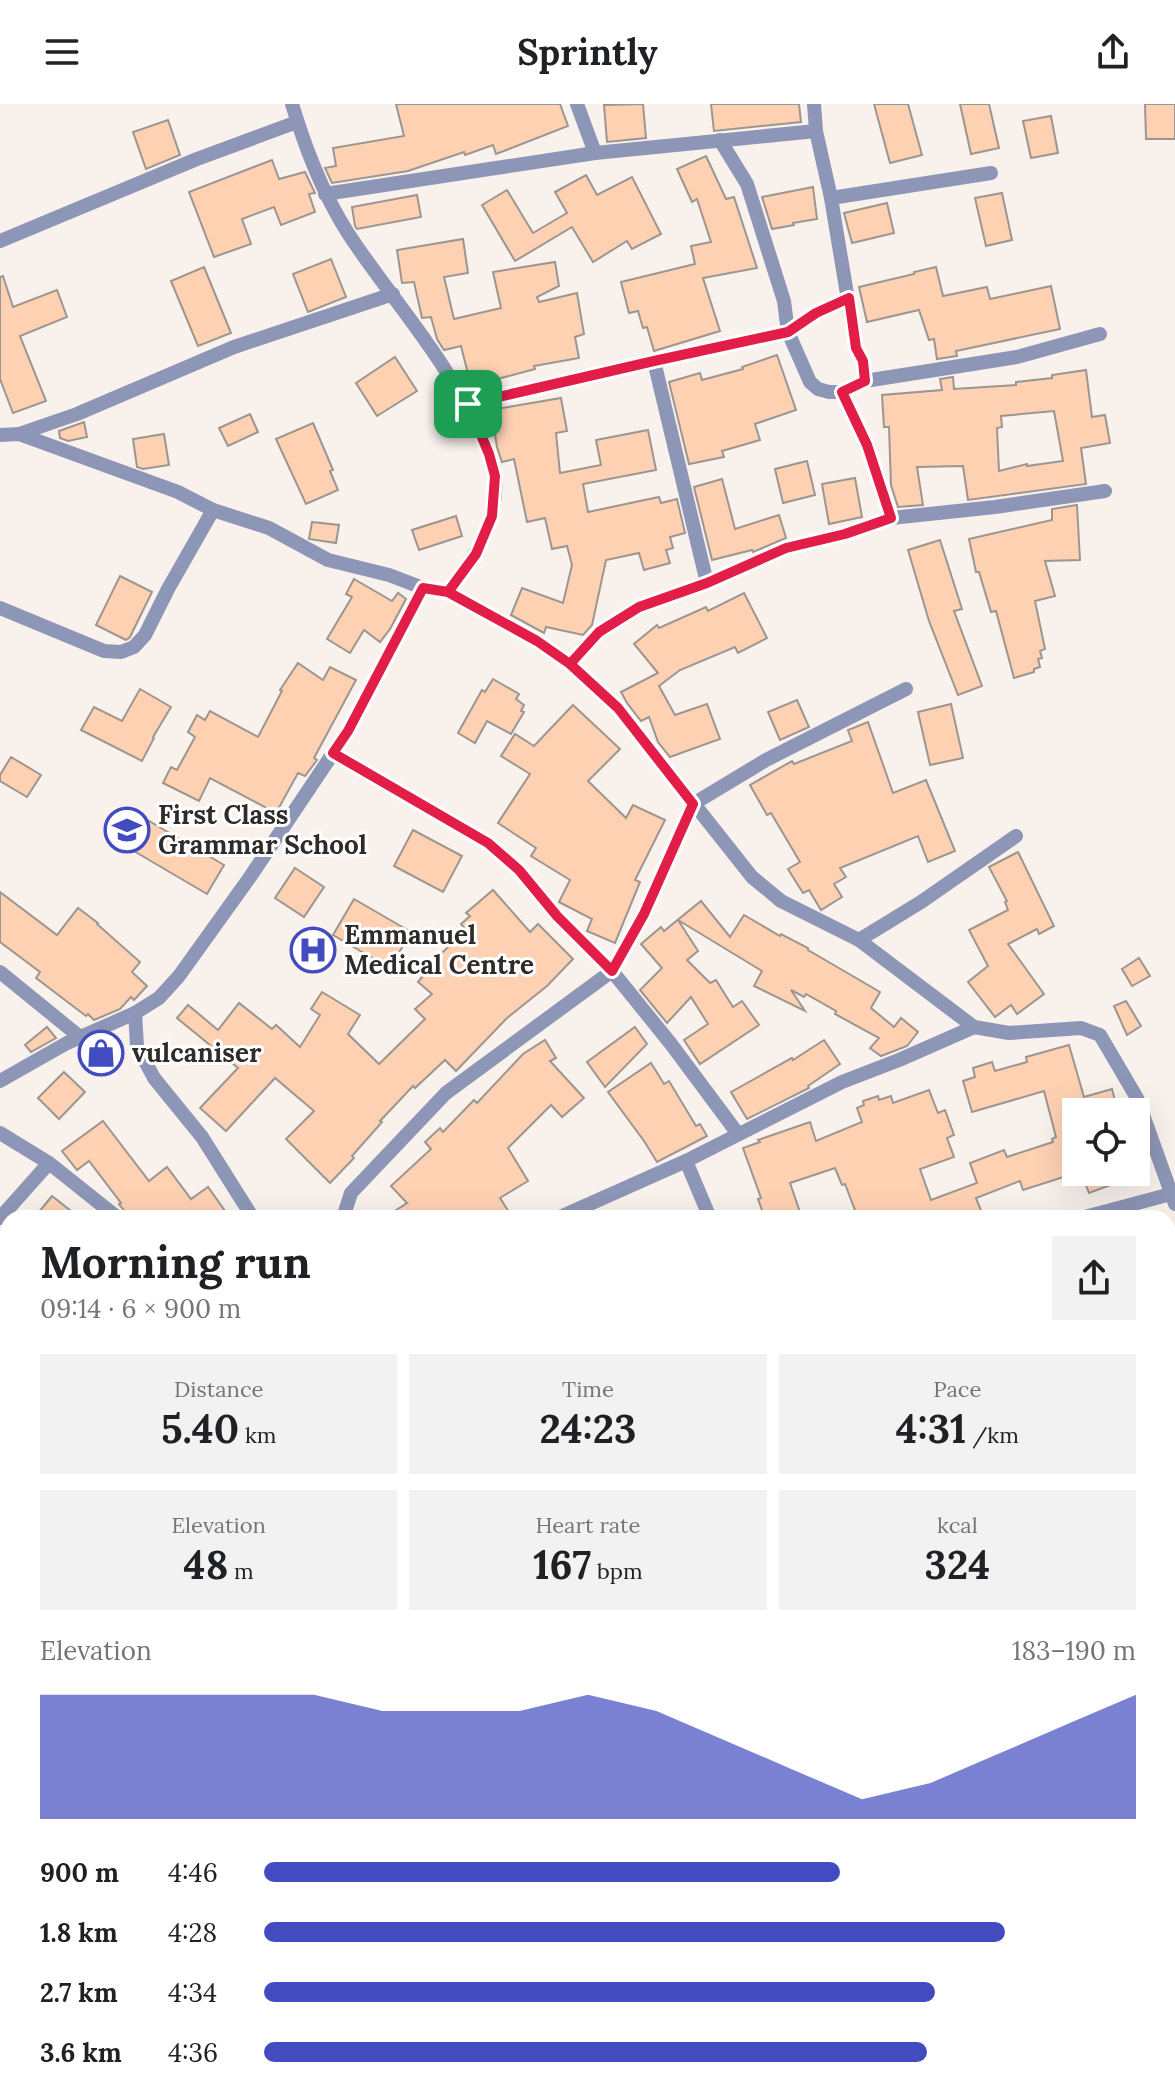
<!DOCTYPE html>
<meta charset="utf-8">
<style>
:root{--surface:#fff;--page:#f2f2f2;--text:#202124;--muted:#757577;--accent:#424cc0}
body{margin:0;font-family:Lora,serif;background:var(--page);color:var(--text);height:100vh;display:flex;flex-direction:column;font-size:30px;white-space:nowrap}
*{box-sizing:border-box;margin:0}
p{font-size:26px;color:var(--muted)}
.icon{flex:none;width:44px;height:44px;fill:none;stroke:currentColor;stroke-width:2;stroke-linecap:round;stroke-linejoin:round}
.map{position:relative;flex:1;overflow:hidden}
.drawer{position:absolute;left:0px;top:1106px;width:1176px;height:890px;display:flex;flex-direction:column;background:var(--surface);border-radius:24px 24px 0 0;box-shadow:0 8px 32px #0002}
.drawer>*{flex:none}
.buttons{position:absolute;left:1062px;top:994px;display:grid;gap:16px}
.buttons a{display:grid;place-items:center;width:88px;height:88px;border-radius:0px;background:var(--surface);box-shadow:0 8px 32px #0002;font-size:40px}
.pin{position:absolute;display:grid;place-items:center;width:68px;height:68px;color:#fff;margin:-34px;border-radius:16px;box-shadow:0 4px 12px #0006}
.round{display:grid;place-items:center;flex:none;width:84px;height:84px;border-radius:0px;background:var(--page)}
.overview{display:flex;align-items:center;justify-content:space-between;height:136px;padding:0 40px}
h1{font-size:44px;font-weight:700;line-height:60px}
.metrics{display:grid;grid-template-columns:repeat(3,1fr);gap:12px;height:136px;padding:8px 40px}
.metrics div{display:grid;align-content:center;border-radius:0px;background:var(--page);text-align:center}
.metrics b{font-size:40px;font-weight:700}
.metrics small{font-size:22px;font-weight:400}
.metrics p{font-size:22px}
.chart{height:224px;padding:16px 40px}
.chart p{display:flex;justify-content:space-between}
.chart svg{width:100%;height:144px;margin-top:8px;fill:var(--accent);opacity:.7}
ul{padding:0 40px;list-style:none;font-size:26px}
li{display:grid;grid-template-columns:128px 96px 1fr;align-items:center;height:60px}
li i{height:20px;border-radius:10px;background:var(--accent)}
header{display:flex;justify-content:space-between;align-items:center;height:104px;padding:0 40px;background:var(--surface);font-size:36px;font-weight:700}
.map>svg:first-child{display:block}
.building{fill:#fed1b3;stroke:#9c9590;stroke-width:2;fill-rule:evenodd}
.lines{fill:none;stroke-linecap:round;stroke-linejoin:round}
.street{stroke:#8e96b7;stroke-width:14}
.rail-casing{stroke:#736e6b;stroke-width:8}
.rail{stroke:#fff;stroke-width:5;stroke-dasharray:15;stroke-linecap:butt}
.route-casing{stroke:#fff;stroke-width:16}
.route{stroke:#e11d48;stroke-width:10}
.labels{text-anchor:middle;stroke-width:6;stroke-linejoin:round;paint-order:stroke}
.poi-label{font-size:26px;font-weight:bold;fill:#2e2b2a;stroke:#fff;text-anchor:start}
</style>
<header><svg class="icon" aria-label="menu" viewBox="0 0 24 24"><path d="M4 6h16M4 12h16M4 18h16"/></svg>Sprintly<svg class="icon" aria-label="share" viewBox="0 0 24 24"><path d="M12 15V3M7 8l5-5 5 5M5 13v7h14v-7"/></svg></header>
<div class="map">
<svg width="1175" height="1995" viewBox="0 0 1175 1995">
<rect width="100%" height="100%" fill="#f9f1ec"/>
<g class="building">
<path d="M396,0H560L568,22L496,50L493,41L465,51L464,48L408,67L332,79L325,64L336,62L333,44L404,32Z"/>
<path d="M643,0L646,34L607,38L604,1Z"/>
<path d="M711,0H799L801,18L714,27Z"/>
<path d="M874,0H908L922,51L890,59Z"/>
<path d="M960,0H989L999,44L971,50Z"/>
<path d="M1145,0H1175V35H1146Z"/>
<path d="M1051,12L1058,49L1031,54L1023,17Z"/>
<path d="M168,16L180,51L146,65L133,28Z"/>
<path d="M706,52L726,95L734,93L757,164L703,174L720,227L654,247L647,223L643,224L638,207L629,209L621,178L695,160L691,142L711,138L697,95L692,98L677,65Z"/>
<path d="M272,56L279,75L305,68L315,89L309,90L315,108L281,121L274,103L242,115L251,140L214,153L189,88Z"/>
<path d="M586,71L597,91L632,73L661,130L632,145L627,137L593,158L572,123L515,157L482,101L507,86L533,129L567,109L555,88Z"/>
<path d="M813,83L817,115L793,119L794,121L772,125L762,93Z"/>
<path d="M1002,89L1012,136L986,142L975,94Z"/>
<path d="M417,91L421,113L357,125L355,122L352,103Z"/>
<path d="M887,99L894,129L852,139L844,109Z"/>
<path d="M463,135L468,169L444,173L454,215L501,204L493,168L555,158L559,182L537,193L539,198L577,189L584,230L575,233L579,254L534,262L535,265L471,282L461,242L444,246L437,235L431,213L422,214L414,178L402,179L397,146Z"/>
<path d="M331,155L346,193L308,208L293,170Z"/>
<path d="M204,163L231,229L198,242L171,177Z"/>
<path d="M936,163L943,192L987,183L990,195L1051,182L1060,225L956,247L957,252L937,255L934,235L929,236L919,206L867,218L859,183L914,170V168Z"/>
<path d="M3,172L13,203L57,186L67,213L20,232L46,297L13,309L0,275V173Z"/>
<path d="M777,251L796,306L755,320L760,336L722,347L724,353L689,360L669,278L700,269L702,276L743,265L742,263Z"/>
<path d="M395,253L417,287L377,312L356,279Z"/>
<path d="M1086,266L1092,313L1105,311L1110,339L1081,344L1086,380L968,396L963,362L917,363L923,401L898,403L891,381L889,323H884L882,291L942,286L940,275L953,273L954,285L1016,281V278L1052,274V271ZM1054,307L1063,357L1027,362V360L999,367L997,324L1002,323L1001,312Z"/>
<path d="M561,294L567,327L556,329L560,369L601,361L596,336L648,326L656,366L583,380L588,408L659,393L661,399L677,395L685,429L670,433L673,444L666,446L670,459L644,466L639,449L606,456L592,521L583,531L546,523L544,529L511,511L522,484L563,499L572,461L567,442L552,445L545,414L527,418L514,355L502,358L497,343L491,306Z"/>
<path d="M250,310L258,328L228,342L219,324Z"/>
<path d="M84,318L87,333L68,337L60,334L59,327Z"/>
<path d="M313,319L333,366L330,367L338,386L306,400L276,335Z"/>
<path d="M164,330L169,361L143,365L137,363L133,335Z"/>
<path d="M807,357L815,391L783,399L775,365Z"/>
<path d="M855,374L862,413L829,420L822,380Z"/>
<path d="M722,375L735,425L779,411L786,434L753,448L752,446L712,456L694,383Z"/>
<path d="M1077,401L1080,456L1045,457L1055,492L1035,497L1045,545L1040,547L1042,554L1038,555L1040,563L1034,565V568L1014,574L996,507L991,508L979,468H976L969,435L1052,416V405Z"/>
<path d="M456,412L462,432L419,446L412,426Z"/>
<path d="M312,418L339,421L336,439L309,435Z"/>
<path d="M940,436L962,505L954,507L982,582L958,591L929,517L908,446Z"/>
<path d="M120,472L152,488L130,533L126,536L96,521Z"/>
<path d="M354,475L392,497L398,489L406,495L390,525L380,538L364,526L350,549L327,535L352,493L346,490Z"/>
<path d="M744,489L767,534L738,549L735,543L680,566L659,582L675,611L707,600L720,635L670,653L658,638L649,613L641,617L627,599L621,588L658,569L634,540L657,521L659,524L706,503L708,507Z"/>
<path d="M298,559L323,576L330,563L356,576L314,654L317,656L305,672L298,669L276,709L210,674L199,697L163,679L171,663L177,666L195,633L188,628L197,611L205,616L210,607L258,633L282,587L280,586Z"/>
<path d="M493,575L519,590L516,595L524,601L521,607L524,608L511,630L487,617L475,639L458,629L482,586L485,588Z"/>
<path d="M140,585L171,603L153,633L154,634L142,657L81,626L94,603L122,617Z"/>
<path d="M797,596L809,623L780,636L768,608Z"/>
<path d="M951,600L963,654L930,661L918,608Z"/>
<path d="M573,601L620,645L588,677L626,714L633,701L665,716L635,776L640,778L615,839L587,827L592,815L559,798L570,776L531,752L536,744L498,719L530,670L501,652L515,630L534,642Z"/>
<path d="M868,618L893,689L926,676L955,747L928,758L918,732L840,764L846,773L834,780L842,793L821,806L809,786L803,789L788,765L800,758L771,709L767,711L750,681L792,657L794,660L852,637L848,626Z"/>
<path d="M11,653L41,671L27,693L0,677V671Z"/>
<path d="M127,704L224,761L207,790L110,733Z"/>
<path d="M413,726L462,752L443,788L394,762Z"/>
<path d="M1018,748L1054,822L1039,830L1037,825L1008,840L1044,890L1017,910L1011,901L995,913L968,878L988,862L969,826L1008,806L1005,798L1007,797L989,763Z"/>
<path d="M295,764L324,783L304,813L275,794Z"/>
<path d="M493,786L530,828L538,820L573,855L547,882L507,914L456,967L445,956L415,984L413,982L380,1017L382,1018L352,1052L354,1054L330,1079L286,1035L314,1007L275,974L226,1027L200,1004L238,964L177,914L188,901L218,926L239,899L272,925L276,921L300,943L320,911L311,905L322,888L360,911L348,930L379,960L425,915L415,905L432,890L418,878L428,866L426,864L466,826L461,820L470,812L466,809Z"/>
<path d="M0,788L57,831L78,804L98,819L97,820L140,858L132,868L147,882L134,896L131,893L120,905L94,916L88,910L86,912L36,874L40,868L0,838Z"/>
<path d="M354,795L411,828L386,871L370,861L374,855L333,831Z"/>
<path d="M701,797L730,833L744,811L780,832L781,830L808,844V846L880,888L871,904L894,923L901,914L918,928L907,942L881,952L870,944L879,934L835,910L836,907L806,890L804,893L791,886L805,907L754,882L762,867L678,816L698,847L687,856L710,879L716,876L733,903L742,897L759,921L700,960L684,936L708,920L691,893L667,919L640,886L662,864L641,840L661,823L664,827Z"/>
<path d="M1139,854L1150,872L1132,882L1122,865Z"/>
<path d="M1126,897L1141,922L1127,931L1114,902Z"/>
<path d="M47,923L56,934L31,948L25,941Z"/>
<path d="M635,923L647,940L605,983L587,958Z"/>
<path d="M545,936L556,954L550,957L584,994L562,1013L551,1001L508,1044L528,1077L500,1094L509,1108L499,1114H384L407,1099L391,1082L431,1045L425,1038L440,1024L443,1028L474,996L477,999L523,950Z"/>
<path d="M824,936L840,960L808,982L809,984L747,1015L731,988L792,954L793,956Z"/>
<path d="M1069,941L1084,993L1112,985L1118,1008H1076V1069L1023,1086L1020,1077L976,1094L984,1114H858L845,1080L842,1081L835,1064L790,1079L802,1114H765L758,1095L761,1094L743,1044L760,1038L758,1036L810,1018L816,1037L862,1018L857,1004L864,1001L863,997L878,992L879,996L891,992L893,999L929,986L938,1009L945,1006L954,1031L947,1034L954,1053L920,1065L931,1096L977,1079L970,1059L1004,1046L1007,1053L1053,1038L1052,1035L1056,1033L1044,987L972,1008L963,977L975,973L973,964L992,958L995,967L1027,958L1026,953Z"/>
<path d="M651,959L664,980L669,977L696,1022L700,1020L707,1032L657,1058L644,1037L608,988Z"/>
<path d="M64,968L85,988L59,1015L38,994Z"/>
<path d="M103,1017L149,1077L167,1063L191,1095L208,1083L230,1114H130L119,1100L121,1099L89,1057L77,1066L62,1047Z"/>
<path d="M1081,1068H1111L1116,1079L1089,1089Z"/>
<path d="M52,1092L80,1114H34Z"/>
</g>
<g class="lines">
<g class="street">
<path d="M292,0C307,50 327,101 358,144C401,206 451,262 481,332C487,345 494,359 495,372C499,418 474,454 448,488"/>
<path d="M577,0L595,49"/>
<path d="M814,0L816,27L831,94L856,244L863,257L865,277"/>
<path d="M720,36L747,80L784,197L788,228L810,278L818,285L829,288H842L865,277L1017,253L1100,230"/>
<path d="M325,90L595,49L816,27"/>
<path d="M831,94L991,69"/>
<path d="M0,137L197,55L297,18"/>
<path d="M654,257L707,479"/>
<path d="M842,288L867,341L891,414"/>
<path d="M468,300L654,257L788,228L816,209L849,194"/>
<path d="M19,330L77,310L234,243L393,190"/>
<path d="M0,331L19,330L178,388L213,406L269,424L328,456L389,471L423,484L448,488L537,537L570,560L618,604L752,773L781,797L859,836L974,923L1009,929L1081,924L1100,931L1137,994L1175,1100"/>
<path d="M0,504L104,547L121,548L134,543L145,531L168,485L213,406"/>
<path d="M570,560L599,528L639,503L707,479L786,444L845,430L891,414L995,403L1105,387"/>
<path d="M333,649L488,739L519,766L557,812L612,867L671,940L738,1030"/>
<path d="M859,836L921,798L1016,732"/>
<path d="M0,868L80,933"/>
<path d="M135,909L137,942L154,974L202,1033L253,1114"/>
<path d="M0,977L67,939L135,909L159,894L179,872L250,773L348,627L423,484"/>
<path d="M0,1029L49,1059L118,1114"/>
<path d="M686,1057L710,1114"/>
<path d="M0,1114L49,1059"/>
<path d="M343,1114L351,1089L446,989L612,867L644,810L693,700L766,656L906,585"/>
<path d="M558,1114L686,1057L842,978L899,956L974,923"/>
<path d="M1081,1114L1171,1090"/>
<path d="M0,1216L8,1230"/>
<path d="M1168,1450L1175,1447"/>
<path d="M0,1514L8,1509"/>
<path d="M1168,1752L1175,1765"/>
<path d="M1062,1988L1063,1995"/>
<path d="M68,1995L80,1988"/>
<path d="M497,1995L510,1988"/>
<path d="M760,1995L767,1988"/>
</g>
<g class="rail-casing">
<g id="rail">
<path d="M1168,1347L1175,1343"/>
<path d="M0,1972L8,1968"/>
</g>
</g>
<use href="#rail" class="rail"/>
</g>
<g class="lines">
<g class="route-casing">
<path id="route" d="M468,300L489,350L495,372L492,412L476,450L448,488L537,537L570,560L618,604L693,700L644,810L612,867L557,812L519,766L488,739L333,649L348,627L423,484L448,488L537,537L570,560L599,528L639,503L707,479L786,444L845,430L891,414L867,341L842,288L865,277L863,257L856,244L849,194L816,209L788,228L654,257L468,300"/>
</g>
<use href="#route" class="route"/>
</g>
<defs>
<g id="school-ring" transform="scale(2.3)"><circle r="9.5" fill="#fff" stroke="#424cc0" stroke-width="1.5"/><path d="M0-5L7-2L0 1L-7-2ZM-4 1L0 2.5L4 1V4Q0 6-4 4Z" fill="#424cc0"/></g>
<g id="hospital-ring" transform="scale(2.3)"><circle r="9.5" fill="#fff" stroke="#424cc0" stroke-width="1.5"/><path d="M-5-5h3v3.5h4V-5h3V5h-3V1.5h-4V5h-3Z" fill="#424cc0"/></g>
<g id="shop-ring" transform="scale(2.3)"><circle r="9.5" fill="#fff" stroke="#424cc0" stroke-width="1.5"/><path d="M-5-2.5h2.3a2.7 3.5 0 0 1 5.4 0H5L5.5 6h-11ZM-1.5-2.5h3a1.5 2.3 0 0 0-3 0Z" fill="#424cc0"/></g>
</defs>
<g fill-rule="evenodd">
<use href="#school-ring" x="127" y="726"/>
<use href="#hospital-ring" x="313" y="846"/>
<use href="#shop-ring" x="101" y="949"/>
</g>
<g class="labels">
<g class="poi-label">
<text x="158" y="720">First Class<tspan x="158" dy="30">Grammar School</tspan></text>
<text x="344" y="840">Emmanuel<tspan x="344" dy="30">Medical Centre</tspan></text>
<text x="132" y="958">vulcaniser</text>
</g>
</g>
</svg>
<div class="buttons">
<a><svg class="icon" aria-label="locate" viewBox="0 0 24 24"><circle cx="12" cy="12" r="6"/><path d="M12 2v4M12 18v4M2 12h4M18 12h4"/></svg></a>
</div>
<div class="pin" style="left:468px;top:300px;background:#1e9e55"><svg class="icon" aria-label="arrive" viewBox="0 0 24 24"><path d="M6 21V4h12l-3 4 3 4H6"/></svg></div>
<section class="drawer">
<div class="overview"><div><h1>Morning run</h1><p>09:14 · 6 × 900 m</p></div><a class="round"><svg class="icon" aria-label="share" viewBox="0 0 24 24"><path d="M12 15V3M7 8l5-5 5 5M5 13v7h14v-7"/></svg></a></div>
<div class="metrics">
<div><p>Distance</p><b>5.40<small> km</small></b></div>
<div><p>Time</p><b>24:23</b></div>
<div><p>Pace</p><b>4:31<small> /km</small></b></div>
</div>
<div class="metrics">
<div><p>Elevation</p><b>48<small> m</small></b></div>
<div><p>Heart rate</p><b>167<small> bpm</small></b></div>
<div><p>kcal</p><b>324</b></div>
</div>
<div class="chart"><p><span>Elevation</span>183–190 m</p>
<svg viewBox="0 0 160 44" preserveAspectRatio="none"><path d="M0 44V6L10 6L20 6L30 6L40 6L50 11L60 11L70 11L80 6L90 11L100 20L110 29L120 38L130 33L140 24L150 15L160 6V44z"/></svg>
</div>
<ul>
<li><b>900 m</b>4:46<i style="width:66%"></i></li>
<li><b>1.8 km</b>4:28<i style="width:85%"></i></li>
<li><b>2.7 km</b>4:34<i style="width:77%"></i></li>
<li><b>3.6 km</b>4:36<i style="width:76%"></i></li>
</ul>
</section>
</div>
